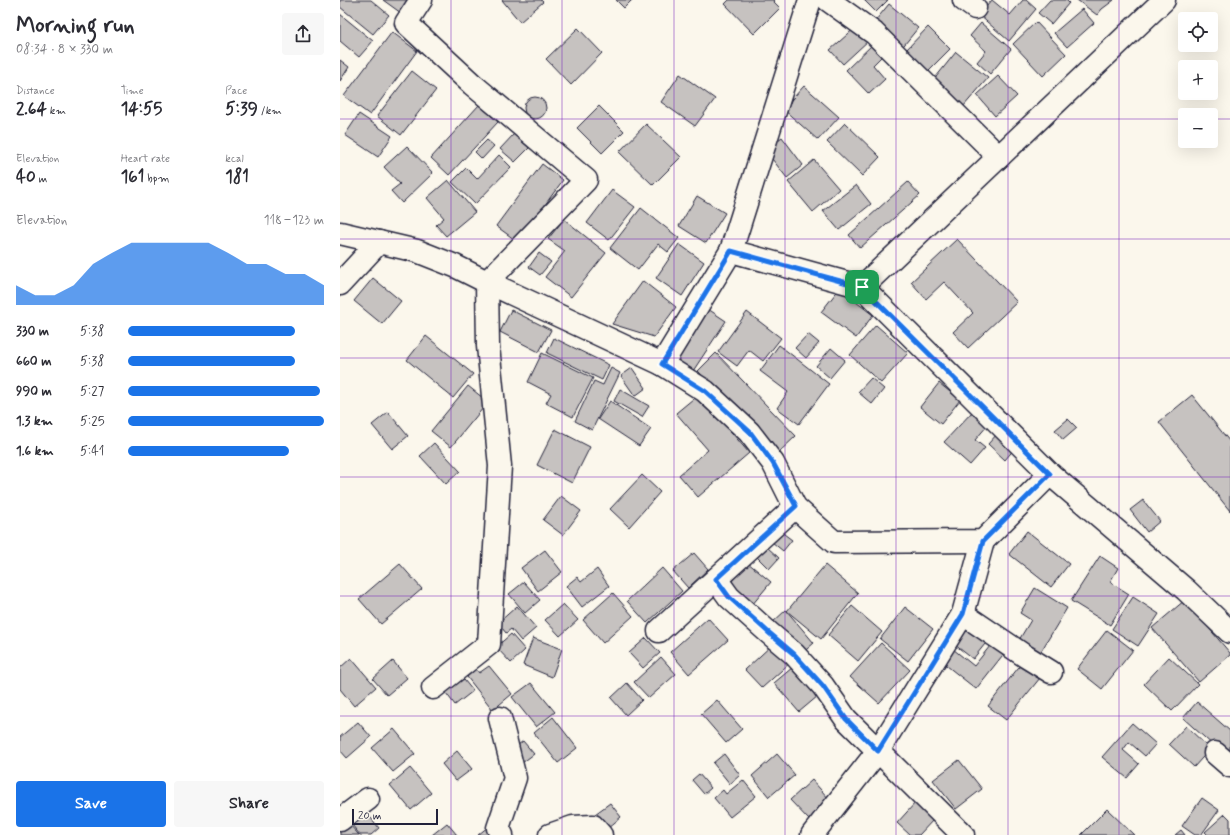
<!DOCTYPE html>
<meta charset="utf-8">
<style>
:root{--surface:#fff;--page:#f7f7f7;--text:#2b2b33;--muted:#7c7c81;--accent:#1a73e8}
body{margin:0;font-family:Mynerve,sans-serif;background:var(--page);color:var(--text);height:100vh;display:flex;flex-direction:column;font-size:15px;white-space:nowrap}
*{box-sizing:border-box;margin:0}
p{font-size:13px;color:var(--muted)}
.icon{flex:none;width:22px;height:22px;fill:none;stroke:currentColor;stroke-width:2;stroke-linecap:round;stroke-linejoin:round}
.map{position:relative;flex:1;overflow:hidden}
.side{display:flex;flex-direction:column;background:var(--surface);width:340px}
.side>*{flex:none}
.controls{position:absolute;left:838px;top:12px;display:grid;gap:8px}
.controls a{display:grid;place-items:center;width:40px;height:40px;border-radius:4px;background:var(--surface);box-shadow:0 4px 16px #0002;font-size:20px}
.scale{position:absolute;left:12px;bottom:10px;width:86px;box-sizing:border-box;padding-left:4px;border:2px solid #22223b;border-top:0;font-size:11px;line-height:14px;white-space:nowrap;color:#22223b;-webkit-text-stroke:3px #fbf7ec;paint-order:stroke}
.pin{position:absolute;display:grid;place-items:center;width:34px;height:34px;color:#fff;margin:-17px;border-radius:8px;box-shadow:0 2px 6px #0006}
.round{display:grid;place-items:center;flex:none;width:42px;height:42px;border-radius:4px;background:var(--page)}
.summary{display:flex;align-items:center;justify-content:space-between;height:68px;padding:0 16px}
h1{font-size:22px;font-weight:700;line-height:30px}
.stats{display:grid;grid-template-columns:repeat(3,1fr);gap:6px;height:68px;padding:4px 16px}
.stats div{display:grid;align-content:center}
.stats b{font-size:17px;font-weight:700}
.stats small{font-size:11px;font-weight:400}
.stats p{font-size:11px}
.chart{height:112px;padding:8px 16px}
.chart p{display:flex;justify-content:space-between}
.chart svg{width:100%;height:72px;margin-top:4px;fill:var(--accent);opacity:.7}
.cta{display:flex;gap:8px;margin-top:auto;padding:8px 16px}
.cta a{flex:1;height:46px;border-radius:4px;background:var(--accent);color:#fff;font-size:16px;font-weight:700;line-height:46px;text-align:center}
.cta a+a{background:var(--page);color:var(--text)}
ul{padding:0 16px;list-style:none;font-size:13px}
li{display:grid;grid-template-columns:64px 48px 1fr;align-items:center;height:30px}
li i{height:10px;border-radius:5px;background:var(--accent)}
main{display:flex;flex:1;min-height:0}
.map>svg:first-child{display:block}
.building{fill:#c6c2c0;stroke:#22223b}
.lines{fill:none;stroke-linecap:round;stroke-linejoin:round}
.street-casing{stroke:#22223b;stroke-width:25}
.street{stroke:#fbf7ec;stroke-width:22}
.route-casing{stroke:#fff;stroke-width:8}
.route{stroke:#1a73e8;stroke-width:5}
.grid{fill:none;stroke:#7b2cbf;stroke-width:1;stroke-opacity:0.55}
</style>
<main>
<section class="side">
<div class="summary"><div><h1>Morning run</h1><p>08:34 · 8 × 330 m</p></div><a class="round"><svg class="icon" aria-label="share" viewBox="0 0 24 24"><path d="M12 15V3M7 8l5-5 5 5M5 13v7h14v-7"/></svg></a></div>
<div class="stats">
<div><p>Distance</p><b>2.64<small> km</small></b></div>
<div><p>Time</p><b>14:55</b></div>
<div><p>Pace</p><b>5:39<small> /km</small></b></div>
</div>
<div class="stats">
<div><p>Elevation</p><b>40<small> m</small></b></div>
<div><p>Heart rate</p><b>161<small> bpm</small></b></div>
<div><p>kcal</p><b>181</b></div>
</div>
<div class="chart"><p><span>Elevation</span>118–123 m</p>
<svg viewBox="0 0 160 44" preserveAspectRatio="none"><path d="M0 44V32L10 38L20 38L30 32L40 19L50 12L60 6L70 6L80 6L90 6L100 6L110 12L120 19L130 19L140 25L150 25L160 32V44z"/></svg>
</div>
<ul>
<li><b>330 m</b>5:38<i style="width:85%"></i></li>
<li><b>660 m</b>5:38<i style="width:85%"></i></li>
<li><b>990 m</b>5:27<i style="width:98%"></i></li>
<li><b>1.3 km</b>5:25<i style="width:100%"></i></li>
<li><b>1.6 km</b>5:41<i style="width:82%"></i></li>
</ul>
<div class="cta"><a>Save</a><a>Share</a></div>
</section>
<div class="map">
<svg width="890" height="835" viewBox="0 0 890 835">
<rect width="100%" height="100%" fill="#fbf7ec"/>
<filter id="ink" filterUnits="userSpaceOnUse"><feTurbulence type="fractalNoise" baseFrequency=".025" numOctaves="2"/><feDisplacementMap in="SourceGraphic" scale="8" xChannelSelector="R" yChannelSelector="G"/><feConvolveMatrix kernelMatrix="1 2 1 2 8 2 1 2 1" color-interpolation-filters="sRGB"/></filter>
<g filter="url(#ink)">
<g class="building">
<path d="M0,0H31L49,15L33,34L0,7Z"/>
<path d="M43,0H71L61,13Z"/>
<path d="M162,0H201L203,2L180,22Z"/>
<path d="M276,0H292L284,8Z"/>
<path d="M389,0H434L433,1L440,8L414,34L385,4Z"/>
<path d="M524,0H548L536,12Z"/>
<path d="M652,0L670,15L683,0H686L696,9L669,41L639,15Z"/>
<path d="M710,0H726L729,3L711,24L698,13Z"/>
<path d="M737,0H774L762,9L757,15Z"/>
<path d="M549,4L578,28L560,50L531,26Z"/>
<path d="M742,9L754,23L727,47L714,33Z"/>
<path d="M0,14L33,41L19,57L0,41Z"/>
<path d="M696,22L726,54L703,76L673,44Z"/>
<path d="M641,23L671,49L650,74L637,62L646,51L630,36Z"/>
<path d="M517,26L529,40L503,64L490,50Z"/>
<path d="M588,27L610,49L588,71L566,50Z"/>
<path d="M238,28L262,53L231,85L206,59Z"/>
<path d="M52,32L77,51L30,115L4,96Z"/>
<path d="M534,43L544,54L533,65L545,79L529,94L506,70Z"/>
<path d="M616,52L648,78L623,107L592,82Z"/>
<path d="M0,60L9,67L0,81Z"/>
<path d="M72,71L96,90L61,135L37,116Z"/>
<path d="M340,74L375,99L355,126L321,102Z"/>
<path d="M658,76L677,96L655,116L637,95Z"/>
<path d="M464,86L499,117L478,140L443,109Z"/>
<circle cx="195" cy="108" r="11"/>
<path d="M139,105L158,122L109,175L91,158Z"/>
<path d="M259,106L284,131L262,153L237,128Z"/>
<path d="M19,114L52,136L38,157L5,135Z"/>
<path d="M505,123L540,157L522,176L487,142Z"/>
<path d="M306,124L341,157L313,185L279,152Z"/>
<path d="M174,134L189,148L175,162L160,149Z"/>
<path d="M442,137L463,165L447,178L425,150Z"/>
<path d="M147,140L154,146L142,159L135,152Z"/>
<path d="M67,146L93,173L62,203L51,191L60,184L44,167Z"/>
<path d="M159,155L171,167L135,204L112,182L126,168L137,179Z"/>
<path d="M474,160L499,189L473,212L448,182Z"/>
<path d="M202,164L223,180L178,242L156,226Z"/>
<path d="M108,180L135,212L106,236L96,225L104,218L87,198Z"/>
<path d="M568,182L580,195L520,248L509,235Z"/>
<path d="M516,185L531,204L499,230L483,211Z"/>
<path d="M272,190L295,207L269,240L247,223Z"/>
<path d="M357,196L385,213L366,243L339,226Z"/>
<path d="M301,208L339,238L328,252L318,244L298,270L270,248Z"/>
<path d="M224,219L266,253L231,297L205,277L225,251L208,239Z"/>
<path d="M617,239L677,302L628,348L613,332L633,313L604,282L586,299L571,282Z"/>
<path d="M339,244L364,262L342,296L316,278Z"/>
<path d="M199,253L211,262L200,275L189,267Z"/>
<path d="M33,278L61,301L42,324L14,301Z"/>
<path d="M303,281L336,307L314,337L272,324Z"/>
<path d="M499,289L533,315L516,338L481,312Z"/>
<path d="M368,309L386,321L353,371L335,359Z"/>
<path d="M171,310L211,330L199,352L160,332Z"/>
<path d="M407,312L441,338L423,361L409,350L397,366L378,352Z"/>
<path d="M536,325L568,353L541,383L510,355Z"/>
<path d="M468,334L479,343L466,358L455,348Z"/>
<path d="M86,336L133,374L113,398L67,360Z"/>
<path d="M214,338L269,365L262,380L207,353Z"/>
<path d="M439,345L489,384L459,424L437,408L448,392L420,371Z"/>
<path d="M491,348L505,360L490,378L476,366Z"/>
<path d="M202,353L253,378L233,417L206,403L211,394L188,382Z"/>
<path d="M376,353L456,436L438,453L358,371Z"/>
<path d="M271,368L280,373L252,430L235,421L254,381L263,385Z"/>
<path d="M292,368L306,388L295,396L281,376Z"/>
<path d="M531,378L544,389L532,404L518,392Z"/>
<path d="M599,383L620,400L601,424L580,407Z"/>
<path d="M128,386L148,402L111,447L91,431Z"/>
<path d="M280,389L309,406L302,417L274,401Z"/>
<path d="M359,394L409,453L358,497L339,475L368,450L336,413Z"/>
<path d="M852,395L890,442V511L819,422Z"/>
<path d="M270,401L311,429L299,446L258,419Z"/>
<path d="M633,411L648,425L635,440L645,448L630,465L604,442Z"/>
<path d="M48,412L68,436L52,449L32,425Z"/>
<path d="M728,419L737,428L723,440L715,430Z"/>
<path d="M215,429L250,447L232,483L197,465Z"/>
<path d="M658,433L675,448L665,460L648,444Z"/>
<path d="M94,443L120,471L106,484L80,456Z"/>
<path d="M302,475L320,492L289,527L270,509Z"/>
<path d="M221,496L241,511L223,535L203,520Z"/>
<path d="M803,500L820,521L807,532L790,510Z"/>
<path d="M440,531L452,540L443,551L432,542Z"/>
<path d="M687,531L729,564L711,587L669,554Z"/>
<path d="M427,547L439,558L429,569L417,557Z"/>
<path d="M205,550L222,572L198,591L181,568Z"/>
<path d="M354,553L368,569L348,588L333,571Z"/>
<path d="M760,556L778,568L770,582L789,594L770,625L731,601Z"/>
<path d="M407,562L431,582L412,605L388,586Z"/>
<path d="M60,564L82,589L41,624L19,599Z"/>
<path d="M485,565L518,593L481,639L447,611Z"/>
<path d="M322,568L342,591L307,623L287,601Z"/>
<path d="M257,569L269,586L242,607L226,586L237,577L241,582Z"/>
<path d="M184,582L200,600L185,613L169,594Z"/>
<path d="M695,588L727,608L700,653L679,640L691,620L680,613Z"/>
<path d="M273,593L293,616L263,643L243,620Z"/>
<path d="M793,597L819,614L798,646L772,629Z"/>
<path d="M845,600L890,653V655L859,682L812,628Z"/>
<path d="M223,604L238,620L220,636L205,620Z"/>
<path d="M177,606L196,628L181,641L171,629L166,633L158,623Z"/>
<path d="M512,606L542,632L518,661L488,635Z"/>
<path d="M565,607L593,629L568,661L540,639Z"/>
<path d="M446,610L474,643L460,655L432,623Z"/>
<path d="M368,618L388,640L349,674L330,652Z"/>
<path d="M631,625L649,639L633,659L615,645Z"/>
<path d="M767,630L793,650L762,689L737,669Z"/>
<path d="M171,634L185,650L171,663L156,647Z"/>
<path d="M193,638L222,649L212,677L183,665Z"/>
<path d="M306,638L320,653L303,668L289,653Z"/>
<path d="M654,641L666,651L636,689L602,662L613,649L634,666Z"/>
<path d="M435,642L452,661L422,688L405,670Z"/>
<path d="M541,643L570,670L539,703L510,677Z"/>
<path d="M321,657L336,674L309,698L294,682Z"/>
<path d="M829,657L858,684L832,711L804,684Z"/>
<path d="M11,658L36,687L14,706L0,689V668Z"/>
<path d="M53,661L67,678L47,695L33,679Z"/>
<path d="M459,662L484,691L459,712L434,683Z"/>
<path d="M682,663L700,678L666,720L648,706Z"/>
<path d="M149,666L172,694L153,710L127,677L136,669L139,673Z"/>
<path d="M120,675L133,691L115,705L103,689Z"/>
<path d="M191,683L215,712L196,727L172,697Z"/>
<path d="M287,683L302,700L286,715L271,698Z"/>
<path d="M377,700L402,729L386,743L361,714Z"/>
<path d="M857,702L890,731V753L886,757L843,718Z"/>
<path d="M213,717L237,748L218,763L194,733Z"/>
<path d="M18,722L31,737L7,758L0,750V737Z"/>
<path d="M792,723L816,744L805,756L789,742L783,750L799,764L787,778L762,757Z"/>
<path d="M846,726L870,749L854,767L829,744Z"/>
<path d="M54,729L75,754L53,772L32,748Z"/>
<path d="M183,741L194,754L182,763L172,750Z"/>
<path d="M117,751L132,769L116,781L102,764Z"/>
<path d="M384,754L400,775L390,784L373,763Z"/>
<path d="M437,754L455,775L429,797L412,776Z"/>
<path d="M619,760L642,789L616,809L593,780Z"/>
<path d="M70,768L91,793L71,810L50,785Z"/>
<path d="M359,774L371,788L364,794L352,780Z"/>
<path d="M403,780L416,796L390,817L374,798L383,790L386,794Z"/>
<path d="M472,780L490,800L469,820L450,800Z"/>
<path d="M862,798L879,810L861,835H855L842,826Z"/>
<path d="M576,802L594,819L579,835H570L557,823Z"/>
<path d="M270,803L281,817L267,829L255,814Z"/>
<path d="M767,809L794,835H741Z"/>
<path d="M27,813L39,828L31,835H20L12,825Z"/>
<path d="M885,814L890,819V835H868L865,832Z"/>
<path d="M8,823L19,835H0V830Z"/>
<path d="M107,823L117,835H92Z"/>
<path d="M149,826L157,835H138Z"/>
<path d="M841,830L845,835H835Z"/>
</g>
<g class="lines">
<g class="street-casing">
<g id="street">
<path d="M81,0L66,23L132,84L246,180L147,282L148,346L160,466L149,644L93,688"/>
<path d="M488,0L534,33L659,157"/>
<path d="M624,0L635,8"/>
<path d="M0,233L77,251L115,266L147,282L322,364L365,391L409,432L433,463L455,507L494,542L643,541L710,474L846,590L890,632"/>
<path d="M391,251L470,0"/>
<path d="M0,284L39,242"/>
<path d="M522,287L824,0"/>
<path d="M322,364L391,251L522,287L710,474"/>
<path d="M376,579L389,597L428,632L454,654L483,686L506,719L623,835"/>
<path d="M623,614L685,656L711,672"/>
<path d="M319,631L455,507"/>
<path d="M160,718L175,778L158,828L162,835"/>
<path d="M875,753L890,766"/>
<path d="M0,820L28,799"/>
<path d="M210,835L233,827L253,826L261,835"/>
<path d="M472,835L538,751L623,614L643,541"/>
</g>
</g>
<use href="#street" class="street"/>
</g>
</g>
<g class="lines" filter="url(#ink)">
<g class="route-casing">
<path id="route" d="M391,251L522,287L710,474L643,541L623,614L538,751L506,719L483,686L454,654L428,632L389,597L376,579L456,506L433,463L410,432L365,391L322,364Z"/>
</g>
<use href="#route" class="route"/>
</g>
<path class="grid" d="M111,0V835M222,0V835M334,0V835M445,0V835M556,0V835M668,0V835M779,0V835M0,119H845M871,119H890M0,239H890M0,358H890M0,477H890M0,596H890M0,716H890"/>
</svg>
<div class="controls">
<a><svg class="icon" aria-label="locate" viewBox="0 0 24 24"><circle cx="12" cy="12" r="6"/><path d="M12 2v4M12 18v4M2 12h4M18 12h4"/></svg></a>
<a>+</a>
<a>−</a>
</div>
<div class="scale">20 m</div>
<div class="pin" style="left:522px;top:287px;background:#1e9e55"><svg class="icon" aria-label="arrive" viewBox="0 0 24 24"><path d="M6 21V4h12l-3 4 3 4H6"/></svg></div>
</div>
</main>
